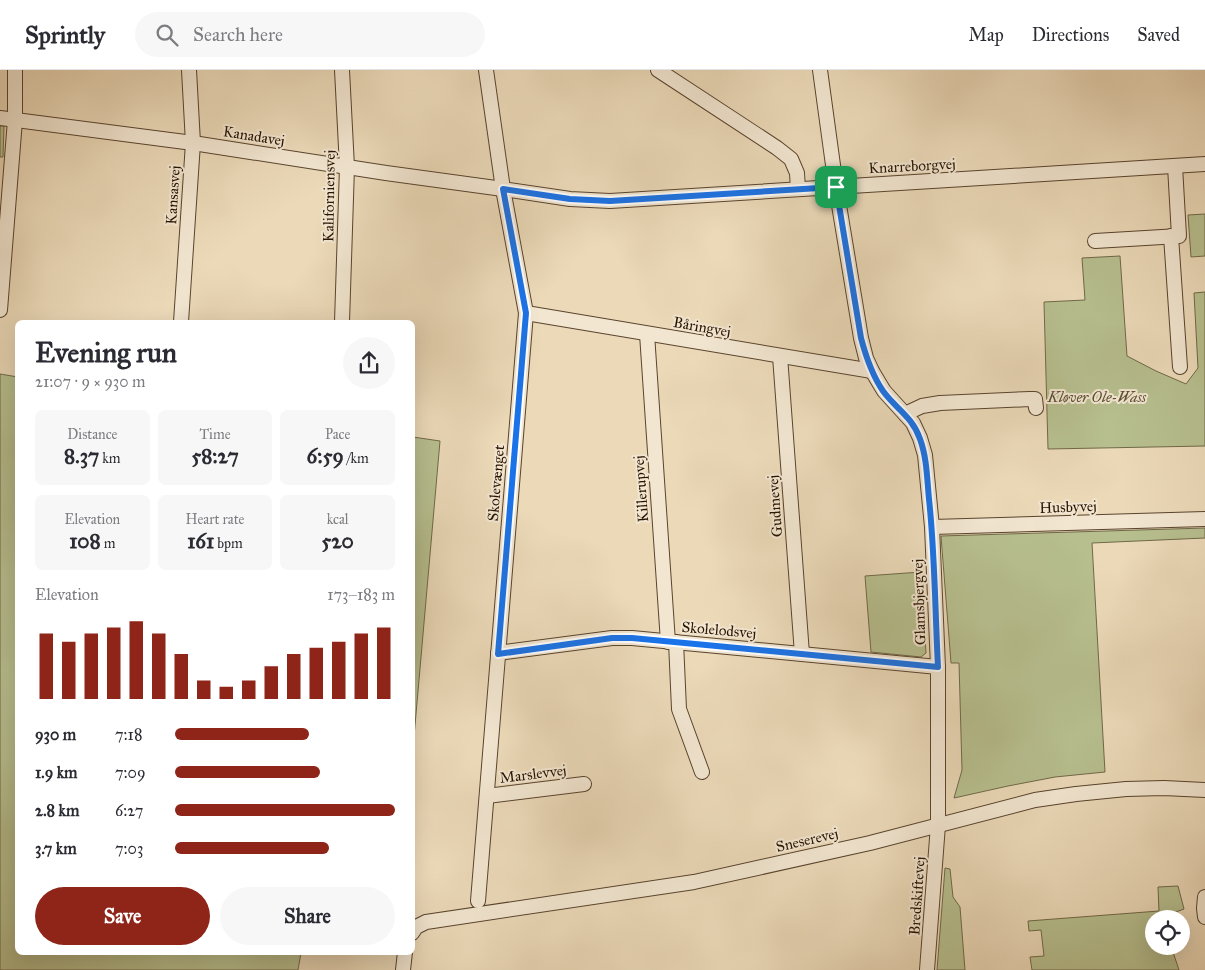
<!DOCTYPE html>
<meta charset="utf-8">
<style>
:root{--surface:#fff;--page:#f7f7f7;--text:#2b2b33;--muted:#7c7c81;--line:#e1e1e2;--accent:#8f2418}
body{margin:0;font-family:"IM FELL Great Primer",serif;background:var(--page);color:var(--text);height:100vh;display:flex;flex-direction:column;font-size:19px;white-space:nowrap}
*{box-sizing:border-box;margin:0}
p{font-size:16px;color:var(--muted)}
.icon{flex:none;width:28px;height:28px;fill:none;stroke:currentColor;stroke-width:2;stroke-linecap:round;stroke-linejoin:round}
.map{position:relative;flex:1;overflow:hidden}
.drawer{position:absolute;left:15px;top:250px;width:400px;height:635px;display:flex;flex-direction:column;background:var(--surface);border-radius:8px;box-shadow:0 5px 20px #0002}
.drawer>*{flex:none}
.tools{position:absolute;left:1145px;top:840px;display:grid;gap:10px}
.tools a{display:grid;place-items:center;width:45px;height:45px;border-radius:50%;background:var(--surface);box-shadow:0 5px 20px #0002;font-size:25px}
.pin{position:absolute;display:grid;place-items:center;width:42px;height:42px;color:#fff;margin:-21px;border-radius:10px;box-shadow:0 2px 8px #0006}
.round{display:grid;place-items:center;flex:none;width:52px;height:52px;border-radius:26px;background:var(--page)}
.overview{display:flex;align-items:center;justify-content:space-between;height:85px;padding:0 20px}
h1{font-size:28px;font-weight:800;line-height:38px}
.stats{display:grid;grid-template-columns:repeat(3,1fr);gap:8px;height:85px;padding:5px 20px}
.stats div{display:grid;align-content:center;border-radius:8px;background:var(--page);text-align:center}
.stats b{font-size:21px;font-weight:800}
.stats small{font-size:14px;font-weight:400}
.stats p{font-size:14px}
.chart{height:140px;padding:10px 20px}
.chart p{display:flex;justify-content:space-between}
.chart svg{width:100%;height:90px;margin-top:5px;stroke:var(--accent);stroke-width:6}
.button{display:flex;gap:10px;margin-top:auto;padding:10px 20px}
.button a{flex:1;height:58px;border-radius:30px;background:var(--accent);color:#fff;font-size:20px;font-weight:800;line-height:58px;text-align:center}
.button a+a{background:var(--page);color:var(--text)}
ul{padding:0 20px;list-style:none;font-size:16px}
li{display:grid;grid-template-columns:80px 60px 1fr;align-items:center;height:38px}
li i{height:12px;border-radius:6px;background:var(--accent)}
header{display:flex;align-items:center;gap:30px;box-sizing:border-box;height:70px;padding:0 25px;background:var(--surface);border-bottom:1px solid var(--line)}
header strong{font-size:24px}
nav{display:flex;gap:28px;margin-inline-start:auto;font-size:18px}
.search{width:350px;height:45px;background:var(--page);display:flex;align-items:center;gap:12px;box-sizing:border-box;padding:0 18px;border-radius:28px;color:var(--muted);font-size:19px}
.map>svg:first-child{display:block}
.green{fill:#b7bf8f;stroke:#706948}
.lines{fill:none;stroke-linecap:round;stroke-linejoin:round}
.street-casing{stroke:#59442e;stroke-width:16}
.street{stroke:#f2e6d1;stroke-width:14}
.route-casing{stroke:#fff;stroke-width:10}
.route{stroke:#1a73e8;stroke-width:6}
.labels{text-anchor:middle;stroke-width:4;stroke-linejoin:round;paint-order:stroke}
.street-label{font-size:15px;fill:#281300;stroke:#f2e6d1}
.park-label{font-size:15px;font-style:italic;fill:#5a4f32;stroke:#f2e6d1}
</style>
<header>
<strong>Sprintly</strong>
<div class="search"><svg class="icon" aria-label="search" viewBox="0 0 24 24"><circle cx="10" cy="10" r="6"/><path d="M15 15l6 6"/></svg>Search here</div>
<nav><a>Map</a><a>Directions</a><a>Saved</a></nav>
</header>
<div class="map">
<svg width="1205" height="900" viewBox="0 0 1205 900">
<rect width="100%" height="100%" fill="#ebd9b8"/>
<filter id="stains"><feTurbulence type="fractalNoise" baseFrequency=".004" numOctaves="4"/><feColorMatrix values="0 0 0 0 .2 0 0 0 0 .09 0 0 0 0 .02 0 0 0 .5 -.17"/></filter>
<radialGradient id="worn" r=".72"><stop offset=".6" stop-color="#630" stop-opacity="0"/><stop offset="1" stop-color="#630" stop-opacity=".3"/></radialGradient>
<g class="green">
<path d="M0,56H4L3,87H0Z"/>
<path d="M1205,144V186L1191,187L1188,145Z"/>
<path d="M1120,186L1127,286L1156,301L1186,314L1198,298L1194,223L1205,222V376L1048,379L1044,232L1085,230L1082,188Z"/>
<path d="M0,304L18,307V882L301,883L298,900H0Z"/>
<path d="M413,367L440,371L413,678L412,367Z"/>
<path d="M1205,458V468L1092,473L1105,702L1055,707L1008,716L954,728L962,700L959,593H951L941,466Z"/>
<path d="M921,502L926,583L921,587L871,582L865,506Z"/>
<path d="M945,798L950,799L953,827L960,837L965,900H937Z"/>
<path d="M1178,816L1184,839L1162,847V849H1154V876H1171L1179,900H1032L1030,887L1044,886L1041,860L1029,861L1028,851L1159,841L1158,817Z"/>
</g>
<g class="lines">
<g class="street-casing">
<g id="street">
<path d="M658,0L777,78L791,89L797,103L798,119"/>
<path d="M820,0L836,117L861,268L866,288L872,301L884,321L913,353L920,368L925,385L932,457L938,597V755L927,900"/>
<path d="M0,48L193,73L386,103L503,119L570,129L610,131L1205,94"/>
<path d="M1171,166L1180,297"/>
<path d="M1095,171L1179,166L1175,96"/>
<path d="M0,240L15,50V0"/>
<path d="M526,243L872,301"/>
<path d="M181,252L193,73L189,0"/>
<path d="M342,252L347,97L342,0"/>
<path d="M647,264L668,572"/>
<path d="M780,286L802,584"/>
<path d="M905,344L922,336L940,333L1030,329H1035L1036,338"/>
<path d="M932,457L1205,449"/>
<path d="M676,572L679,639L702,702"/>
<path d="M498,583L612,568H632L938,597"/>
<path d="M487,726L584,714"/>
<path d="M1205,827L1204,838L1205,847"/>
<path d="M478,831L526,243L503,119L486,0"/>
<path d="M412,863L416,857L426,852L694,812L870,773L1035,730L1076,724L1126,719L1164,718L1205,720"/>
<path d="M403,900L405,882"/>
</g>
</g>
<use href="#street" class="street"/>
</g>
<g class="lines">
<g class="route-casing">
<path id="route" d="M836,117L861,268C866,287 872,305 883,321C896,339 912,346 920,369C927,388 927,409 929,429C935,485 935,541 938,597L632,568H612L498,584L526,243L503,119L570,129L610,131Z"/>
</g>
<use href="#route" class="route"/>
</g>
<g class="labels">
<g class="street-label">
<text transform="translate(254 66) rotate(9)" y="5">Kanadavej</text>
<text transform="translate(912 96) rotate(-3)" y="5">Knarreborgvej</text>
<text transform="translate(173 125) rotate(-86)" y="5">Kansasvej</text>
<text transform="translate(329 126) rotate(-89)" y="5">Kaliforniensvej</text>
<text transform="translate(702 257) rotate(10)" y="5">Båringvej</text>
<text transform="translate(496 413) rotate(-85)" y="5">Skolevænget</text>
<text transform="translate(641 419) rotate(-94)" y="5">Killerupvej</text>
<text transform="translate(775 436) rotate(-94)" y="5">Gudmevej</text>
<text transform="translate(1068 437) rotate(-2)" y="5">Husbyvej</text>
<text transform="translate(919 532) rotate(-92)" y="5">Glamsbjergvej</text>
<text transform="translate(719 560) rotate(5)" y="5">Skolelodsvej</text>
<text transform="translate(533 704) rotate(-7)" y="5">Marslevvej</text>
<text transform="translate(807 770) rotate(-13)" y="5">Sneserevej</text>
<text transform="translate(917 826) rotate(-86)" y="5">Bredskiftevej</text>
</g>
<g class="park-label">
<text x="1097" y="332">Kløver Ole-Wass</text>
</g>
</g>
<rect width="100%" height="100%" filter="url(#stains)"/>
<rect width="100%" height="100%" fill="url(#worn)"/>
</svg>
<div class="tools">
<a><svg class="icon" aria-label="locate" viewBox="0 0 24 24"><circle cx="12" cy="12" r="6"/><path d="M12 2v4M12 18v4M2 12h4M18 12h4"/></svg></a>
</div>
<div class="pin" style="left:836px;top:117px;background:#1e9e55"><svg class="icon" aria-label="arrive" viewBox="0 0 24 24"><path d="M6 21V4h12l-3 4 3 4H6"/></svg></div>
<section class="drawer">
<div class="overview"><div><h1>Evening run</h1><p>21:07 · 9 × 930 m</p></div><a class="round"><svg class="icon" aria-label="share" viewBox="0 0 24 24"><path d="M12 15V3M7 8l5-5 5 5M5 13v7h14v-7"/></svg></a></div>
<div class="stats">
<div><p>Distance</p><b>8.37<small> km</small></b></div>
<div><p>Time</p><b>58:27</b></div>
<div><p>Pace</p><b>6:59<small> /km</small></b></div>
</div>
<div class="stats">
<div><p>Elevation</p><b>108<small> m</small></b></div>
<div><p>Heart rate</p><b>161<small> bpm</small></b></div>
<div><p>kcal</p><b>520</b></div>
</div>
<div class="chart"><p><span>Elevation</span>173–183 m</p>
<svg viewBox="0 0 160 44" preserveAspectRatio="none"><path d="M5 44V12M15 44V16M25 44V12M35 44V9M45 44V6M55 44V12M65 44V22M75 44V35M85 44V38M95 44V35M105 44V28M115 44V22M125 44V19M135 44V16M145 44V12M155 44V9"/></svg>
</div>
<ul>
<li><b>930 m</b>7:18<i style="width:61%"></i></li>
<li><b>1.9 km</b>7:09<i style="width:66%"></i></li>
<li><b>2.8 km</b>6:27<i style="width:100%"></i></li>
<li><b>3.7 km</b>7:03<i style="width:70%"></i></li>
</ul>
<div class="button"><a>Save</a><a>Share</a></div>
</section>
</div>
